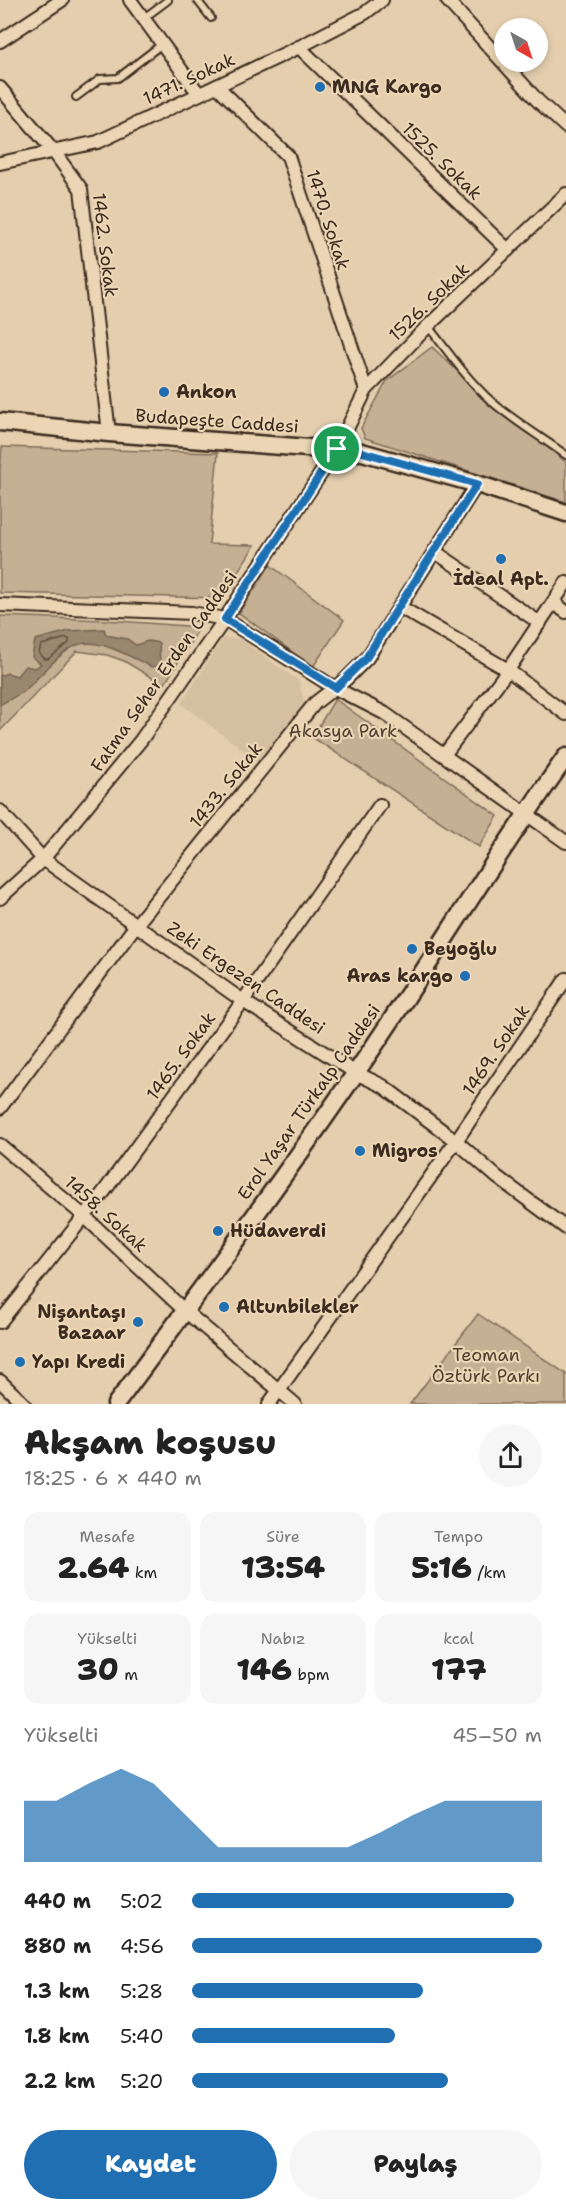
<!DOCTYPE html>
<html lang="tr">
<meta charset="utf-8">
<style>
:root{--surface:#fff;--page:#f6f6f6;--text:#222;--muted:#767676;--accent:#1f6fb2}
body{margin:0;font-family:"Shantell Sans",sans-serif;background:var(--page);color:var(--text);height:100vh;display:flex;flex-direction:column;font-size:22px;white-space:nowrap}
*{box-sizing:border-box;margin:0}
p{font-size:20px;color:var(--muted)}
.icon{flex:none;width:33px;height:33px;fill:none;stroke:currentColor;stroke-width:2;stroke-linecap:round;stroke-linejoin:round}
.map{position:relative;height:1404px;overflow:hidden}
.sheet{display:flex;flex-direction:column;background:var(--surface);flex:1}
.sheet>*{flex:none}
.needle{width:39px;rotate:141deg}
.fabs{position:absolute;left:494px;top:18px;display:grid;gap:12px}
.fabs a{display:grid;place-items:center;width:54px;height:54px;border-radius:50%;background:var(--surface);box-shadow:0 3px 9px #0003;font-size:30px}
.pin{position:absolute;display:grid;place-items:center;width:51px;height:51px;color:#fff;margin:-26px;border:3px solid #fff;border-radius:50%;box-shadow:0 2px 6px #0007}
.round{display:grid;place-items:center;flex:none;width:63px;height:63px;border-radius:32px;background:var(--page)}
.head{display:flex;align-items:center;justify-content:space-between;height:102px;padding:0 24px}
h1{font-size:33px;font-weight:800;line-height:45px}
.figures{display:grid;grid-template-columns:repeat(3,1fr);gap:9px;height:102px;padding:6px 24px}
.figures div{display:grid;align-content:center;border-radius:15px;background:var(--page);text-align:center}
.figures b{font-size:30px;font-weight:800}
.figures small{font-size:16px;font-weight:400}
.figures p{font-size:16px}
.chart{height:168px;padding:12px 24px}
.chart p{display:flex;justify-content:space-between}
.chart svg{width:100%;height:108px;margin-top:6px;fill:var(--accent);opacity:.7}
.button{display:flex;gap:12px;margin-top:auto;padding:12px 24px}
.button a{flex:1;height:69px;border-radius:36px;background:var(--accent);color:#fff;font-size:24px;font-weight:800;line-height:69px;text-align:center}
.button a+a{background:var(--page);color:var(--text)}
ul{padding:0 24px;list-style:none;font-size:20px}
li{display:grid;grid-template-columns:96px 72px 1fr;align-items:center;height:45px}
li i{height:15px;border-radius:8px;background:var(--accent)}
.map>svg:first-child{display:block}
.built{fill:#d4bfa0}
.green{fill:#c5b094;stroke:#806d59;stroke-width:1.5}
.water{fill:#9a876f;stroke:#74624f;stroke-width:1.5}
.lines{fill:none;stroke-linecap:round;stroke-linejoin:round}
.shore{stroke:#614f3e;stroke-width:1.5}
.lane-casing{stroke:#3b2a1e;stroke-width:10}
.street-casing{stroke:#3b2a1e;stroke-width:16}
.secondary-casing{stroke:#3b2a1e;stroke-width:21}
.lane{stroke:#ebd5b4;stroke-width:6}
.street{stroke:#ebd5b4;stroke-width:12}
.secondary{stroke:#ebd5b4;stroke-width:16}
.route-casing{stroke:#fff;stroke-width:12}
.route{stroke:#1f6fb2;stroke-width:8}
.poi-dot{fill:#1f6fb2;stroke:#ebd5b4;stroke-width:2}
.labels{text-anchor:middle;stroke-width:4.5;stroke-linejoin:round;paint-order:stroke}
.street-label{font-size:18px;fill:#3b2a1e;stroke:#ebd5b4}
.poi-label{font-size:18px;font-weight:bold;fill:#3b2a1e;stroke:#ebd5b4;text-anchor:start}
.park-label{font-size:18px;fill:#503e30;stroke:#ebd5b4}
</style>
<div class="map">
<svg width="566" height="1404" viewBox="0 0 566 1404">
<rect width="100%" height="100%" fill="#e4ceae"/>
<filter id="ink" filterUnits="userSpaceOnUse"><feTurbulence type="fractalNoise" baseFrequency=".0167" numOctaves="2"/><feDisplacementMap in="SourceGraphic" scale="12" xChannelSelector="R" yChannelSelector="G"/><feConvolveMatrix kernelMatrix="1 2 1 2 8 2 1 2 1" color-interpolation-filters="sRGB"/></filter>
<g filter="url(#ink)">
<path class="built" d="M223,638L240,639L299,681L304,703L258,761L181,704Z"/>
<g class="green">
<path d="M432,347L499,410L566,462V502L365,438L361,428L387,381Z"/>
<path d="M2,447L218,453L209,544L255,545L221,598L0,593V471Z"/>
<path d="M270,565L344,620L313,667L239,613Z"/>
<path d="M0,616L105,620L200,627L164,685L124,661L107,655L77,651L0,731Z"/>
<path d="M335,699L498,816L479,847L312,737Z"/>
<path d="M478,1314L566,1374V1404H410Z"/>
</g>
<path class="water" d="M104,629L106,635L127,639L136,645L148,641L159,643L160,665L152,667C132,658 109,643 86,643C64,644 40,678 24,691C16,697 7,700 0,705V676L7,673L17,676L25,666L35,668L41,664L32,657L35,640L69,631Z"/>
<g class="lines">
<path class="shore" d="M66,638L69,639V643L48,659H45L39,653L41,645Z"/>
<g class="lane-casing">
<g id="lane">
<path d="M197,0L211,18"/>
<path d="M144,18L168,0"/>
<path d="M76,97L100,79L118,78L162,44"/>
<path d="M428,326C448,352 467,379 491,401C514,421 541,437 566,455"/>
</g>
</g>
<g class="street-casing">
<g id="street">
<path d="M130,0L199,94"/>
<path d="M447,0L538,101L566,127"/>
<path d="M0,41L62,0"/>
<path d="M299,47L508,250"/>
<path d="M217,86L288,156L366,390"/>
<path d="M0,88L54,152L81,189L109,433"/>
<path d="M0,163L98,142L299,47L365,13L382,0"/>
<path d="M434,551L540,623"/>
<path d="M554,603L566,612"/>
<path d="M0,605L192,613L225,619L335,688L384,713L566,842"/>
<path d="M400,607L508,670L566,714"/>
<path d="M444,755L508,670L566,583"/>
<path d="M0,811L43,859L243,1001L356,1073L383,1086L456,1141L497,1177L566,1228"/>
<path d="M0,898L43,859L141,740L225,619L337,449L366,390L428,326L566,194"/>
<path d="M0,1108L136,925L315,703L346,679L367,658L477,484"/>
<path d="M0,1145L84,1216L185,1311L295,1404"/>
<path d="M0,1322L103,1193L243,1001L380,805"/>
<path d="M0,1381L24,1404"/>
<path d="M269,1404L456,1141L566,979"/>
</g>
</g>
<g class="secondary-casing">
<g id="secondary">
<path d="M0,422L109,433L362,452L477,484L566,513"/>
<path d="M116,1404C197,1295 278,1186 355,1074C427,970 492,860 566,757"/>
</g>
</g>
<use href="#lane" class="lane"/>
<use href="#street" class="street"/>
<use href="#secondary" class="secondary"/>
</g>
</g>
<g class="lines" filter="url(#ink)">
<g class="route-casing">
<path id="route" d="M337,449L362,452L477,484L366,658L336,688L225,619Z"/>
</g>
<use href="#route" class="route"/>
</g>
<g class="poi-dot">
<circle cx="320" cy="87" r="6"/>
<circle cx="164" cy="392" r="6"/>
<circle cx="501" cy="559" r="6"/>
<circle cx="412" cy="949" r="6"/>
<circle cx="465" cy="976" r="6"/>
<circle cx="360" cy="1151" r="6"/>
<circle cx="218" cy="1231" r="6"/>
<circle cx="224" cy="1307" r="6"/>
<circle cx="138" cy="1322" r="6"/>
<circle cx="20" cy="1362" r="6"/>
</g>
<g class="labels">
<g class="street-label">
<text transform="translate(189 79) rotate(-25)" y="6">1471. Sokak</text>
<text transform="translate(442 161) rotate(44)" y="6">1525. Sokak</text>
<text transform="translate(328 220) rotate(72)" y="6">1470. Sokak</text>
<text transform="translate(105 245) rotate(83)" y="6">1462. Sokak</text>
<text transform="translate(429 302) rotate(-44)" y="6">1526. Sokak</text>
<text transform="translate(217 421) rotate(4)" y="6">Budapeşte Caddesi</text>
<text transform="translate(164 671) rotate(-55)" y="6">Fatma Seher Erden Caddesi</text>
<text transform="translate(226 785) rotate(-51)" y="6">1433. Sokak</text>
<text transform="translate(246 978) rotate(34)" y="6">Zeki Ergezen Caddesi</text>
<text transform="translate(496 1050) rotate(-56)" y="6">1469. Sokak</text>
<text transform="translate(181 1056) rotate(-54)" y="6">1465. Sokak</text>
<text transform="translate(309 1102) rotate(-55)" y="6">Erol Yaşar Türkalp Caddesi</text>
<text transform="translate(106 1214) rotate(42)" y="6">1458. Sokak</text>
</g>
<g class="poi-label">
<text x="332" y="93">MNG Kargo</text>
<text x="176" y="398">Ankon</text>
<text x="501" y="585" text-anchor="middle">İdeal Apt.</text>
<text x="424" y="955">Beyoğlu</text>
<text x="453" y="982" text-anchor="end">Aras kargo</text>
<text x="372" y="1157">Migros</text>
<text x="230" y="1237">Hüdaverdi</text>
<text x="236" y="1313">Altunbilekler</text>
<text x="126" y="1318" text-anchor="end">Nişantaşı<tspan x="126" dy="21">Bazaar</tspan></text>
<text x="32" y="1368">Yapı Kredi</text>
</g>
<g class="park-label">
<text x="343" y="737">Akasya Park</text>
<text x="486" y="1361">Teoman<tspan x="486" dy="21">Öztürk Parkı</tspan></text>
</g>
</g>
</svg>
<div class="fabs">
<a><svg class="needle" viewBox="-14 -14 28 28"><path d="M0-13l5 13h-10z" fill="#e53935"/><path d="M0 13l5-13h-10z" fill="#767676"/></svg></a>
</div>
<div class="pin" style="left:337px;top:449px;background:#1e9e55"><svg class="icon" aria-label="arrive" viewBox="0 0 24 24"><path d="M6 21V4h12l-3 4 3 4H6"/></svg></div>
</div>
<section class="sheet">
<div class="head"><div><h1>Akşam koşusu</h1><p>18:25 · 6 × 440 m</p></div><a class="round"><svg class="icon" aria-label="share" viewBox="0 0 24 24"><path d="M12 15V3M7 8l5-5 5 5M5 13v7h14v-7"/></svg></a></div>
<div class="figures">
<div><p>Mesafe</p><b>2.64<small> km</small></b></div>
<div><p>Süre</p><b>13:54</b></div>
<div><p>Tempo</p><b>5:16<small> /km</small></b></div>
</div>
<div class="figures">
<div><p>Yükselti</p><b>30<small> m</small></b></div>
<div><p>Nabız</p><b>146<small> bpm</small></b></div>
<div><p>kcal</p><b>177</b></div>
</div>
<div class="chart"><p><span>Yükselti</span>45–50 m</p>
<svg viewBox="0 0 160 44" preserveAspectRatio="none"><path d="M0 44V19L10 19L20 12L30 6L40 12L50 25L60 38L70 38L80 38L90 38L100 38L110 32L120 25L130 19L140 19L150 19L160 19V44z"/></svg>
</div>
<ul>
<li><b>440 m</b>5:02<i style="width:92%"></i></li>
<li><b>880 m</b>4:56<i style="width:100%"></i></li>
<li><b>1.3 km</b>5:28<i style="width:66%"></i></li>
<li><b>1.8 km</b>5:40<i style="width:58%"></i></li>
<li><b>2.2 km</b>5:20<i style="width:73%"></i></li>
</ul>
<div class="button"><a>Kaydet</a><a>Paylaş</a></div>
</section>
